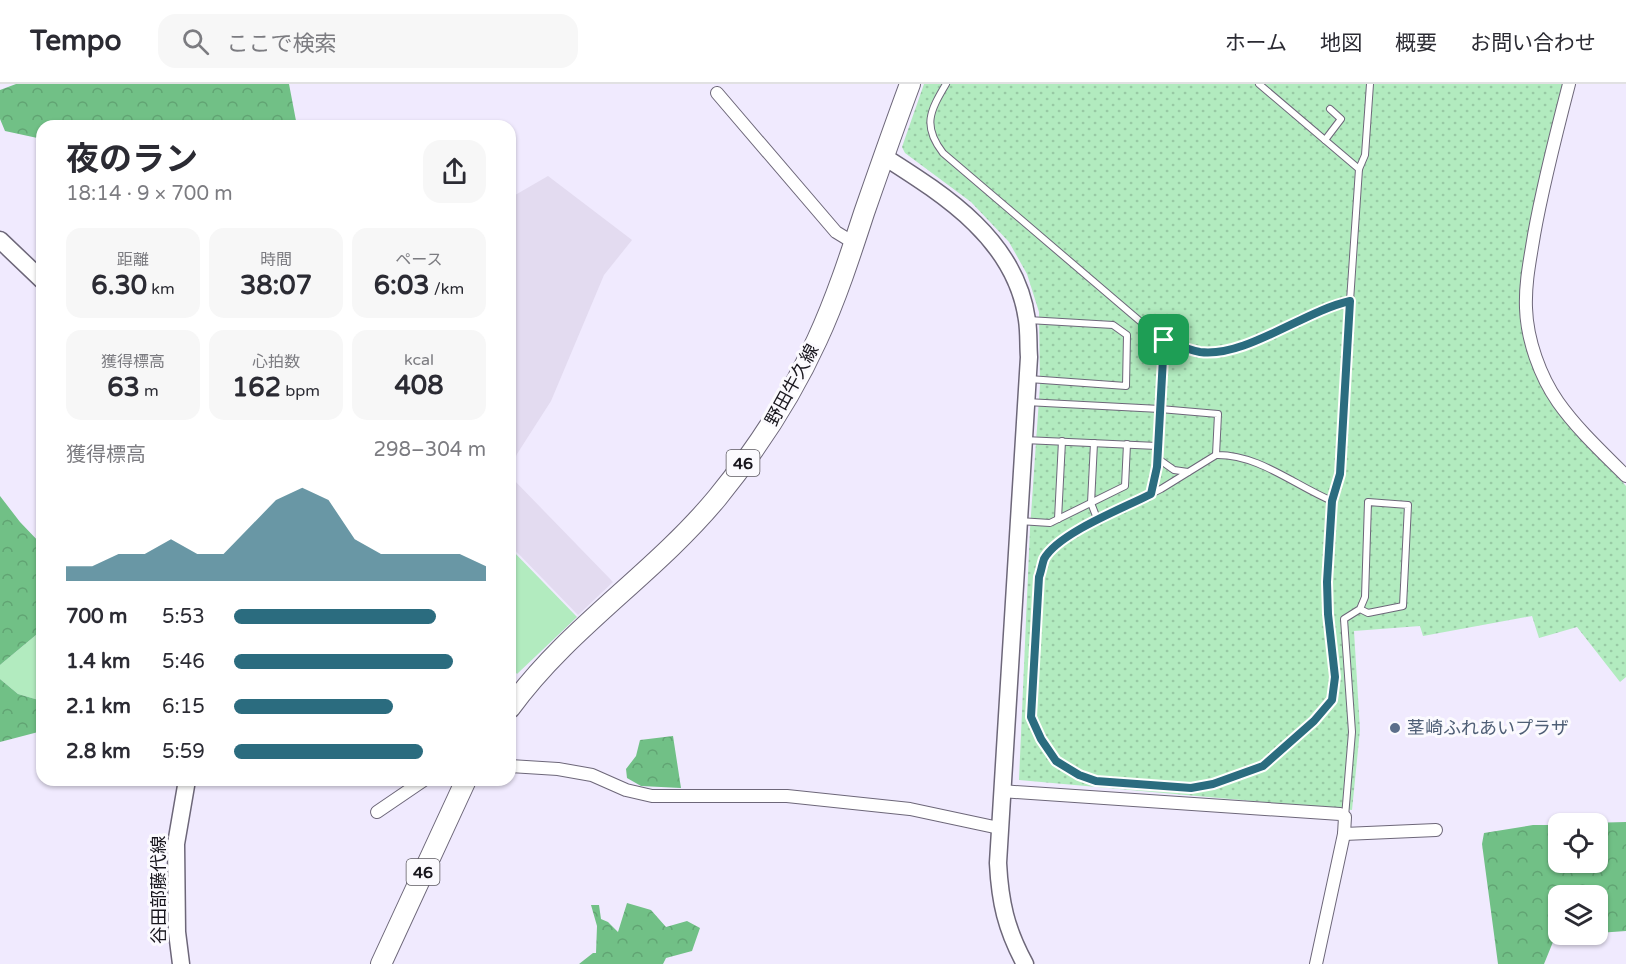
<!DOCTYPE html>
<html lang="ja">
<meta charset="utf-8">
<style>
:root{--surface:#fff;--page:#f7f7f7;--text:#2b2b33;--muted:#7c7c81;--line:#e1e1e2;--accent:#2b6c7f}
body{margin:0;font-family:"Varela Round","Noto Sans JP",sans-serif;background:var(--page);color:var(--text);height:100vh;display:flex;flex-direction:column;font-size:22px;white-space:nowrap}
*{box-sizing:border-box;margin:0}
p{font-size:20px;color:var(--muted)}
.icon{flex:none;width:33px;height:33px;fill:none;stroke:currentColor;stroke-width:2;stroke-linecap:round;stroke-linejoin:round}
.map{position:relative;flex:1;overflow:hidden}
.panel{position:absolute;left:36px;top:36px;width:480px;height:666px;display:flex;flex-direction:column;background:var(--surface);border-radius:18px;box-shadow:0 2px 4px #0004}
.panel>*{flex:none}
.fabs{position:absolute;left:1548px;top:729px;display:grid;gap:12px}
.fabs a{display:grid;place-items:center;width:60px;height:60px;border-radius:12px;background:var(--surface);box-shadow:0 2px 4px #0004;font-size:30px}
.pin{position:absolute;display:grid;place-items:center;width:51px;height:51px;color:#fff;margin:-26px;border-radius:12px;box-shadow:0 3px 9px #0006}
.round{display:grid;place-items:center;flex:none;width:63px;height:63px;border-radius:18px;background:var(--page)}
.summary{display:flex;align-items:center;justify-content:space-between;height:102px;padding:0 30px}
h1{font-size:33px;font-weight:700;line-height:45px}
.stats{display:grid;grid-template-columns:repeat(3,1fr);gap:9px;height:102px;padding:6px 30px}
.stats div{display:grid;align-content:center;border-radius:15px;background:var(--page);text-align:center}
.stats b{font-size:26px;font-weight:700}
.stats small{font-size:16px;font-weight:400}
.stats p{font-size:16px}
.chart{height:168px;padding:12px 30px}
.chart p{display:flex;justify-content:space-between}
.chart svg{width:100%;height:108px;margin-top:6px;fill:var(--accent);opacity:.7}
ul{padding:0 30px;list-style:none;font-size:20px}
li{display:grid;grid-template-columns:96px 72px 1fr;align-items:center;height:45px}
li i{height:15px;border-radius:8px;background:var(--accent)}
header{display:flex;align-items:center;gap:36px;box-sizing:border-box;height:84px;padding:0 30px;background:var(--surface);border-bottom:2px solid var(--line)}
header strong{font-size:28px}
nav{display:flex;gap:33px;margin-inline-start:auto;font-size:21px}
.search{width:420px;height:54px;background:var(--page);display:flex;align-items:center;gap:15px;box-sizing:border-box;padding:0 21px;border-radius:18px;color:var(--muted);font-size:22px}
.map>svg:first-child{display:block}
.commercial{fill:#e3dbf0}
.green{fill:#b2ebbf}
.forest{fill:url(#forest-crowns)}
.park{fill:url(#park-dots)}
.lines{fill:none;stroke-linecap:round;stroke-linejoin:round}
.lane-casing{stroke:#6d6779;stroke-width:8}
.street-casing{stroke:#6d6779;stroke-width:14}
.secondary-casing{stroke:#6d6779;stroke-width:19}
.primary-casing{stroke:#6d6779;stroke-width:22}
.lane{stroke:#fff;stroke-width:6}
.street{stroke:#fff;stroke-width:12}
.secondary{stroke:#fff;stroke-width:16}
.primary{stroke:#fff;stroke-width:20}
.route-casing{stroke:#fff;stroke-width:12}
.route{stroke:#2b6c7f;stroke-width:8}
.service-dot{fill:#5c6f8a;stroke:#fbfafe;stroke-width:2}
.labels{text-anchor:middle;stroke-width:6;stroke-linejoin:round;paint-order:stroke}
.shield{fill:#fbfafe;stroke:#5c5a60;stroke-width:1.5}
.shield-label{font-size:16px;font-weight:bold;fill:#18161d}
.street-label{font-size:18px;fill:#18161d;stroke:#fbfafe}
.service-label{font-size:18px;fill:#4e5e75;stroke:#fbfafe;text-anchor:start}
</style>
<header>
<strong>Tempo</strong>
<div class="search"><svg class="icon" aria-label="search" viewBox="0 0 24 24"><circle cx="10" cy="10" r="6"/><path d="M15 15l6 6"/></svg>ここで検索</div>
<nav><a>ホーム</a><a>地図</a><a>概要</a><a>お問い合わせ</a></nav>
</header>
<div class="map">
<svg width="1626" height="880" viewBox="0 0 1626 880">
<defs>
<pattern id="forest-crowns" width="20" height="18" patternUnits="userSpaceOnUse" patternTransform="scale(1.5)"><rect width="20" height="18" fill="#71c086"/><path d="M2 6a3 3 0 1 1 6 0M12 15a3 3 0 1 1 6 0" fill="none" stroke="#61a473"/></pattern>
<pattern id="park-dots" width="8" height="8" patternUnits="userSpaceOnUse" patternTransform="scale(1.5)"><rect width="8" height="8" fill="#b2ebbf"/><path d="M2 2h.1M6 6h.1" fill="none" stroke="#98c9a4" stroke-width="1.8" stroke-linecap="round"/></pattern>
</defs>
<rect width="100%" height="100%" fill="#f0eafe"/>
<g class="commercial">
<path d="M548,92L632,156L604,191L551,317L517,370L510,385V114Z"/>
<path d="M510,392L613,498L578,531L510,461Z"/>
</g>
<g class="green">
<path d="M510,464L577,533L517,590L510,581Z"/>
<path d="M42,546V617L18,610L0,595V581Z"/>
</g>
<g class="forest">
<path d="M16,0H289L297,42H42V55L5,47L0,35V6Z"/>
<path d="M0,412L20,438L42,461V546L0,581Z"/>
<path d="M0,595L18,610L42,617V647L0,658Z"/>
<path d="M673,652L681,704L641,702L627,694L626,685L636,672L640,656Z"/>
<path d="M1626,738V847L1598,849V812H1558V850L1582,851L1555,853L1544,880H1498L1482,760L1484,749L1533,741H1558V778H1598V740L1587,739Z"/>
<path d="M627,819L651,826L666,843L687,837L700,844L692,867L666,874L663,880H579L593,869H596L597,842L591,821H599L601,835L608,838L618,848Z"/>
</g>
<path class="park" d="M924,0H1563L1522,194L1535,281L1583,354L1626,402V593L1620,598L1577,543L1539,554L1532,532L1423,552L1420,542L1354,547L1360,646L1352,726L1019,696L1030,445L1040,301L1039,228L1027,190L1009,158L971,118L905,69L902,63Z"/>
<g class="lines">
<g class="lane-casing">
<g id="lane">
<path d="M946,0C930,27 922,42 943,69L1148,244C1163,255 1183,267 1202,268C1256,270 1299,228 1350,217L1359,85L1365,71L1370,0"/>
<path d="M1259,0L1359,85"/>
<path d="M1325,56L1341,35L1330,25"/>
<path d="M1028,236L1113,241L1127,251L1126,302L1029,295"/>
<path d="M1164,256L1160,325L1218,330L1216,371C1258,370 1294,401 1332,417L1340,390L1350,217"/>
<path d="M1026,318L1160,325L1157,383L1151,410"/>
<path d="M1024,356L1157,362"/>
<path d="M1094,359L1091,419L1098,437"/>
<path d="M1216,371L1161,405L1069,451L1054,464L1044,475L1039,493L1031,633L1041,655L1056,677L1079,691L1096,697L1191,704L1213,701L1263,682L1314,637L1332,616L1335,593L1328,530L1327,498L1332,417"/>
<path d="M1157,374L1174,386L1188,388"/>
<path d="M1058,435L1062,357"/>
<path d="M1019,437L1050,439L1125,402L1127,360"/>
<path d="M1345,733L1352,648L1344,535L1360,525L1365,513L1368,418L1408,421L1403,522L1368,529L1360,525"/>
</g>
</g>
<g class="street-casing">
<g id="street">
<path d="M1569,0C1556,50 1543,100 1534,151C1530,176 1525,199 1526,224C1527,256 1540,292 1558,318C1577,345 1603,369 1626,392"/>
<path d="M717,9L836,148L854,159"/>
<path d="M510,682L558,685L592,691L626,706L652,712H787L910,725L999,744"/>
<path d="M1001,707L1340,730L1345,733L1344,750L1316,880"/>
<path d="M377,728L424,696"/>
<path d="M1344,750L1436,746"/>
</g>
</g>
<g class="secondary-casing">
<g id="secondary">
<path d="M883,72C946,112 1016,156 1027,236C1029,249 1028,261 1029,273L998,779C1000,818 1006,845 1025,880"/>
<path d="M0,156L42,196"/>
<path d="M181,880L177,848L176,760L187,696"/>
</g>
</g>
<g class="primary-casing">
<g id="primary">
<path d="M510,624C568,544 654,490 717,414C756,366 791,313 817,256C836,215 850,172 864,129C879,86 894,43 910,0"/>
<path d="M381,880L466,696"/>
</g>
</g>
<use href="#lane" class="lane"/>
<use href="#street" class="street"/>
<use href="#secondary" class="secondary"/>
<use href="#primary" class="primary"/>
</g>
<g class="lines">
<g class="route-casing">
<path id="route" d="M1350,217L1340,390L1332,417L1327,498L1328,530L1335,593L1332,616L1314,637L1263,682L1213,700L1191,704L1096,697L1079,691L1056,677L1041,655L1031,633L1039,493C1041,488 1042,481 1044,475C1058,449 1124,424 1151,410L1157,383L1164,256C1175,260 1188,266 1200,268C1245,274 1304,227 1350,217Z"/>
</g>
<use href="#route" class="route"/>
</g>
<circle class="service-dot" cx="1395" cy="644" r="6"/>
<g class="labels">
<g class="shield">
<rect x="726.5" y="366" width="33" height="26" rx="4.5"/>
<rect x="406.5" y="775" width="33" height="26" rx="4.5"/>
</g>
<g class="shield-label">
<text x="743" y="385">46</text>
<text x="423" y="794">46</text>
</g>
<g class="street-label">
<text transform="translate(792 301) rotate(-61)" y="6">野田牛久線</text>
<text transform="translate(159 806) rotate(-90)" y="6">谷田部藤代線</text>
</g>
<g class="service-label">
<text x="1407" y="650">茎崎ふれあいプラザ</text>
</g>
</g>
</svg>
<div class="fabs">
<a><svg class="icon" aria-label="locate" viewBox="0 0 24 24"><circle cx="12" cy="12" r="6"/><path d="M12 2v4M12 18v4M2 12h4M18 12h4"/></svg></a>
<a><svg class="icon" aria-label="layers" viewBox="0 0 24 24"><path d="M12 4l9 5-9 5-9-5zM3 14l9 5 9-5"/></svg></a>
</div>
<div class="pin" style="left:1164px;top:256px;background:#1e9e55"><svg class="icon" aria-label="arrive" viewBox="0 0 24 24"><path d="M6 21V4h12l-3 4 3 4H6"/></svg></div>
<section class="panel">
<div class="summary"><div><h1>夜のラン</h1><p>18:14 · 9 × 700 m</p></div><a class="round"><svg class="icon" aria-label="share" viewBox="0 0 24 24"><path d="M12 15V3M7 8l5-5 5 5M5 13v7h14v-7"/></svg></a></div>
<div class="stats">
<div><p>距離</p><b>6.30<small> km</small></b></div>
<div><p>時間</p><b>38:07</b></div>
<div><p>ペース</p><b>6:03<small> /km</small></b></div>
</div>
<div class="stats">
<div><p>獲得標高</p><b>63<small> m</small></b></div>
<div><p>心拍数</p><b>162<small> bpm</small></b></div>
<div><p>kcal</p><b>408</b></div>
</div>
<div class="chart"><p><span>獲得標高</span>298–304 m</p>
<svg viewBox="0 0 160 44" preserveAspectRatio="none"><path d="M0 44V38L10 38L20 33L30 33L40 27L50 33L60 33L70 22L80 11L90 6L100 11L110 27L120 33L130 33L140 33L150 33L160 38V44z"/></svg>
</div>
<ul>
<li><b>700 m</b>5:53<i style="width:80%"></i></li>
<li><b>1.4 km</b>5:46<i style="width:87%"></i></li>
<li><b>2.1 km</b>6:15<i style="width:63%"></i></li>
<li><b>2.8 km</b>5:59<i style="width:75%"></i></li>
</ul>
</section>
</div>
